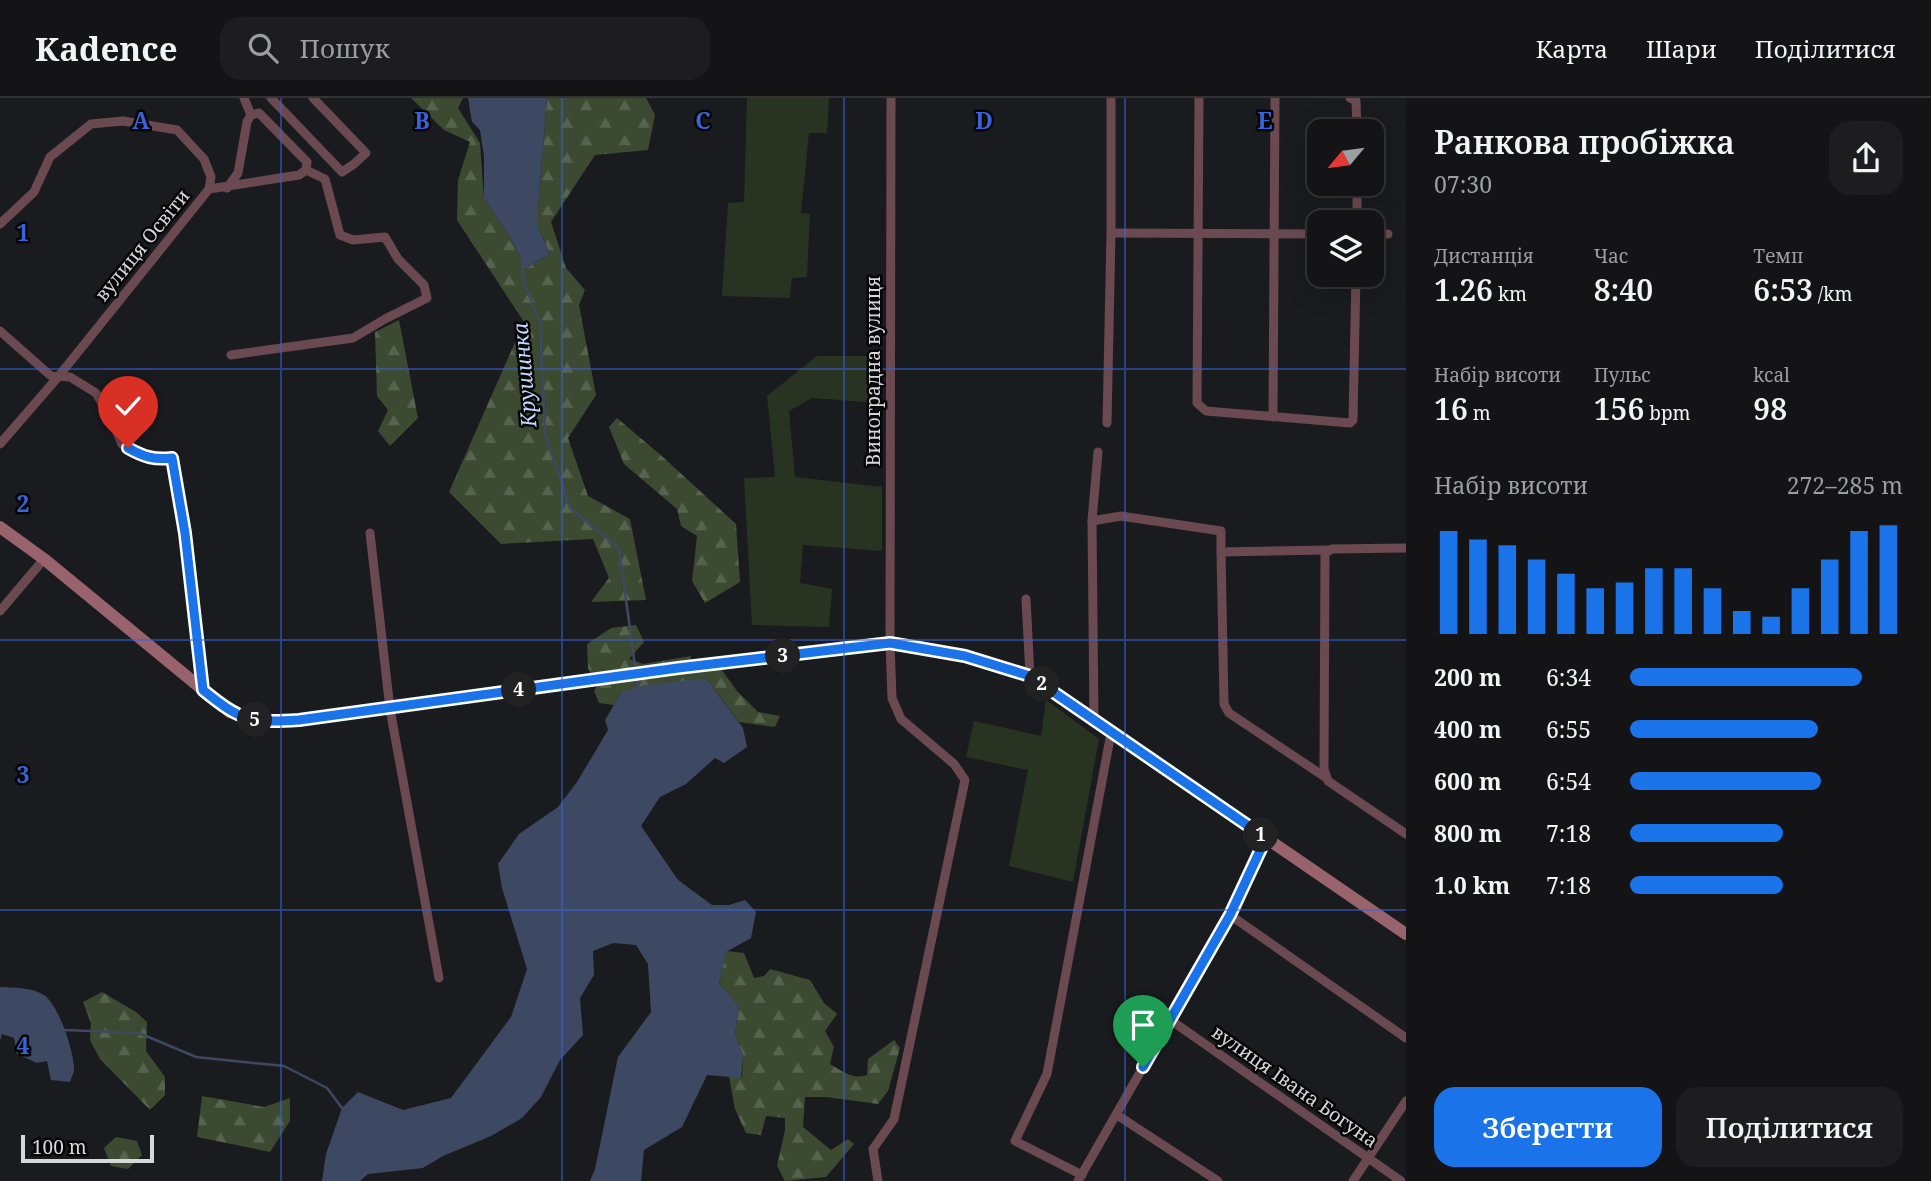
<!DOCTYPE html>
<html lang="uk">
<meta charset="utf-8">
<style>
:root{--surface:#141416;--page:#1d1d1f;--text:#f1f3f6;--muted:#9d9ea1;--line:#333335;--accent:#1a73e8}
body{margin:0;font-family:"Noto Serif",serif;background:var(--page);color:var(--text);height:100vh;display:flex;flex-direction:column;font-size:26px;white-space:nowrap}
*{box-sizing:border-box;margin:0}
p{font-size:23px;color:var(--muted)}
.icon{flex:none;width:38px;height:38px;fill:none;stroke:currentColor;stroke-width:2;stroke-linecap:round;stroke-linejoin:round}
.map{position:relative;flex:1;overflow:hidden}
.details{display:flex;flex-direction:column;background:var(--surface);width:525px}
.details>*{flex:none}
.needle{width:46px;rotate:241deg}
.tools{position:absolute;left:1307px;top:21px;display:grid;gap:14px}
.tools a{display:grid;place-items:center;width:77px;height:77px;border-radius:14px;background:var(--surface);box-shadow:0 7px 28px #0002,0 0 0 2px var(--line);font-size:35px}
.scale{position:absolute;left:21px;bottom:18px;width:133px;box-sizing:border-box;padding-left:7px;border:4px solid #d6d7d8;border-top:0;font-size:19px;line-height:24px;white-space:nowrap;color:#d6d7d8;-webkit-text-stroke:5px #060607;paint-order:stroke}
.pin{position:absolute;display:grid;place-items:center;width:60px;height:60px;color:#fff;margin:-72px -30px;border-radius:50% 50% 50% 0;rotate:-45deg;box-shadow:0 0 7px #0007}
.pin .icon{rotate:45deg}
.km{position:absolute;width:35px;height:35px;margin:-18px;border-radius:50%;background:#222;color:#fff;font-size:19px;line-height:35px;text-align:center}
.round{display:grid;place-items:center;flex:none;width:74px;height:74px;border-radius:21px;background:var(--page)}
.headline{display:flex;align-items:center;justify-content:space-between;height:119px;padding:0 28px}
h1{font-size:32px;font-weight:600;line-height:52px}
.stats{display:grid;grid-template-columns:repeat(3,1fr);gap:10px;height:119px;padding:7px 28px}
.stats div{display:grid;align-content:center}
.stats b{font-size:30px;font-weight:600}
.stats small{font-size:19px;font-weight:400}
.stats p{font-size:19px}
.chart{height:196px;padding:14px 28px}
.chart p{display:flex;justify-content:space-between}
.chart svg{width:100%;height:126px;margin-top:7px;stroke:var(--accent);stroke-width:6}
.action{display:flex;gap:14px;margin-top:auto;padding:14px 28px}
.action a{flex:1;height:80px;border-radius:21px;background:var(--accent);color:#fff;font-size:28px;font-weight:600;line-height:80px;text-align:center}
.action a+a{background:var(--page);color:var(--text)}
ul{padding:0 28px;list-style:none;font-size:23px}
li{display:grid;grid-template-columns:112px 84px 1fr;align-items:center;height:52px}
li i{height:18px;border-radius:9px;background:var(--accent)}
header{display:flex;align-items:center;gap:42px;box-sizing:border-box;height:98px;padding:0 35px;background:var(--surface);border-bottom:2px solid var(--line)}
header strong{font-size:33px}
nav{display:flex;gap:38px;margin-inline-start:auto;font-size:24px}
.search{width:490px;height:63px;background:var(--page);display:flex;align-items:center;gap:18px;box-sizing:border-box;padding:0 24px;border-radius:21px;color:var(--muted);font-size:26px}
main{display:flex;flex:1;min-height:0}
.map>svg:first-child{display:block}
.green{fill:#293322}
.forest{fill:url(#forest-firs)}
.water{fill:#3d4962}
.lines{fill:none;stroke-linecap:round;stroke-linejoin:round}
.stream{stroke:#3d4962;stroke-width:2.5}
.street{stroke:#6b4950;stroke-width:9}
.secondary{stroke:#99636e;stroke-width:12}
.route-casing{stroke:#fff;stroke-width:14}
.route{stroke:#1a73e8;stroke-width:9}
.grid{fill:none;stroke:#3963d8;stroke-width:2;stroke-opacity:0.55}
.labels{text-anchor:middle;stroke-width:5;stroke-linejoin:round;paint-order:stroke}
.street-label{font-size:19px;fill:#d6d7d8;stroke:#060607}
.water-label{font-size:21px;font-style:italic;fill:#c3d7ff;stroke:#060607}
.grid-label{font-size:23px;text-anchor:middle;font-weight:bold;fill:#3963d8;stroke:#060607;stroke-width:5;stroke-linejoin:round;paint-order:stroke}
</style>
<header>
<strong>Kadence</strong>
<div class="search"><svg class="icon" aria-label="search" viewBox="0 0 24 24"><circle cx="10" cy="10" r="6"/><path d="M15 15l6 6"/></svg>Пошук</div>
<nav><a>Карта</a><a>Шари</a><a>Поділитися</a></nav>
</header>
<main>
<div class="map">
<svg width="1406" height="1083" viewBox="0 0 1406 1083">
<defs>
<pattern id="forest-firs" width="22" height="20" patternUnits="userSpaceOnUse" patternTransform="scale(1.75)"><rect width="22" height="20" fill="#3b4a31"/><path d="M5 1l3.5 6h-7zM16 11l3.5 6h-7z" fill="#57634e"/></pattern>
</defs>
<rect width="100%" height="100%" fill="#1a1b1e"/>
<g class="green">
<path d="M747,0H829L827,35H809L801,115L810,116L807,179L792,180L790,200L722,198L728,105L744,104Z"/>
<path d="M817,258H878L879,305L812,300L789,313L795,379L882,389V453L803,447L800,485L832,491L829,529L752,527L744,380L775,379L767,298Z"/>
<path d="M1046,602L1099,641L1073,784L1009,768L1028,672L966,659L974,623L1041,638Z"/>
</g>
<g class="forest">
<path d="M411,0H463L458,10L480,45L484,101L509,137L526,170L550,156L538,129V112L547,0H646L655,17L648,52L595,57L551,124L566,170L585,192L579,207L596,297L568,340L588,398L630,421L646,502L591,504L609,480L593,441L501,446L449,394L524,224L457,122L458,82L470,44L444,32Z"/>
<path d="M399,222L418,320L390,348L378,333L388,312L377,298L375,234Z"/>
<path d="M617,320L664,360L736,426L740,484L705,505L692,483L697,438L681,428L677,411L624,366L609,329Z"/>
<path d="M636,527L644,544L629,561L643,566L691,558L690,564L592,579L588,570L587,546L611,530Z"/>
<path d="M719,568L737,593L758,614L780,618L775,629L739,624L706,580L621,595L614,607L599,605L594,593L597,588L615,582Z"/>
<path d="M726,853L744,855L754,880L764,878L770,871L810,882L824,905L837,916L825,933L834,949L830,966C842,973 853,982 867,977L868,961L894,942L900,950L888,993L878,1006L826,999H805L803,1029L831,1052L848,1041L854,1046L826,1079L785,1083L777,1068L785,1032V1020L766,1018L761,1037L746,1035L735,1011L729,979H742L743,957L735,936L739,908L719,885Z"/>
<path d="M102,894L136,914L147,924L146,953L165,979V997L150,1012L100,961L90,942L91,925L83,904Z"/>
<path d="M202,998L264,1009L290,1000V1023L270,1054L197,1039Z"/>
<path d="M116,1039L137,1043L142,1057L128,1071L111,1068L104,1050Z"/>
</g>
<g class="water">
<path d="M468,0H547L538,112V129L550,156L526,170L509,137L484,101V58L480,32L472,24Z"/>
<path d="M706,580L743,630L747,649L724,665L715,660L686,686L660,699L641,728L678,782L712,807H729L745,802L756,814L751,840L726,854L719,885L739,908L735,936L743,957L741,980L707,977L682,1029L644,1052L641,1083H590L595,1071L618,959L651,914L648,866L636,847L613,845L593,853L594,877L580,900L583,937L560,962L541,999L522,1020L491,1038L443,1058L423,1070L368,1076L360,1083H322L326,1056L342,1010L358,994L403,1012L451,1000L511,919L527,871L502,790L498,766L519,736L558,709L577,684L608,632L605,622L621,595L638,588Z"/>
<path d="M0,889C14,890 32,889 44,897C59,907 75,956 74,973C73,977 71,980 70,984L51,982L47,963L37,965L17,956L14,940L2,936L0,943Z"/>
</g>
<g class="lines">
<g class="stream">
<path d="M522,162L524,185L540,224L545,336L570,410L619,450L635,568"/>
<path d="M637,584L638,588"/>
<path d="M65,932L139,935L196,959L284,968L327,990L342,1010"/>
</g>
<g class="street">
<path d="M244,0L251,17"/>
<path d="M271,0L342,74L354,66L366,55L313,0"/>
<path d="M1199,0L1197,305L1206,313L1350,325L1353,322L1356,177"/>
<path d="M1350,0L1356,3L1357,33"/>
<path d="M209,91L299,77L306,72L307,64L259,15L251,17L247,24L238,75L227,90"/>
<path d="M1357,124V86"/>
<path d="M0,126L34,94L50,59L91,26L123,23L177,32L204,61L211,79L209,91L58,279L0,346"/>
<path d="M1111,135L1320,136"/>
<path d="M1372,136H1388"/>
<path d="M0,233L51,278L70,279L96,295L111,321L122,346L144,359L156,362L172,360L185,435L203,592"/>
<path d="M231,257L353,240L385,221L427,200L424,187L398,161L385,139L353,142L340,137L325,81L306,72"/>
<path d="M1273,319L1275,0"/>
<path d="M1107,325L1111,135V0"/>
<path d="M1092,423L1121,418L1221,433V454"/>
<path d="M370,435L390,611L439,880"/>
<path d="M1406,450L1332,451L1325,455L1324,671L1328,683L1406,736"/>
<path d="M1026,501L1030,578"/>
<path d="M0,513L44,461"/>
<path d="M1094,623L1092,423L1098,354"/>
<path d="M1325,679L1229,615L1224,606L1221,454L1328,452"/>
<path d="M1230,817L1406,940"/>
<path d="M1169,921L1401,1083"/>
<path d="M1117,1017L1218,1083"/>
<path d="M1082,1077L1015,1043L1047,976L1111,635"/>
<path d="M878,1083L873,1051L894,1021L965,682L954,666L901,621L892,600L890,545L891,0"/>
<path d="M1078,1083L1230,817L1266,740"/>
<path d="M1353,1083L1406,1003"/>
</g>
<path class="secondary" d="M0,429L44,461L230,614L261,624L299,622L678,570L890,545L965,558L1030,578L1406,836"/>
</g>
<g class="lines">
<g class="route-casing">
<path id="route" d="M128,350C144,359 154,362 172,360L185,435L203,592C241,623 250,625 299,622L678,570L890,545L965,558L1030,578L1266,740L1230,817L1143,969"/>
</g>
<use href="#route" class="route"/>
</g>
<path class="grid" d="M281,0V1083M562,0V1083M844,0V1083M1125,0V1083M0,271H1406M0,542H1406M0,812H1406"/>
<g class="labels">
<g class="street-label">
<text transform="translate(142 147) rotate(-51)" y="7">вулиця Освіти</text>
<text transform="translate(873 273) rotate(-90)" y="7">Виноградна вулиця</text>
<text transform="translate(1295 988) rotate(35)" y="7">вулиця Івана Богуна</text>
</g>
<g class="water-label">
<text transform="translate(525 277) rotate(-95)" y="7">Крушинка</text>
</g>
</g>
<g class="grid-label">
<text x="141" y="31">A</text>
<text x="422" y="31">B</text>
<text x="703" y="31">C</text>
<text x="984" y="31">D</text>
<text x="1265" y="31">E</text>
<text x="23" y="143">1</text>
<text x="23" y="414">2</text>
<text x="23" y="685">3</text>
<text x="23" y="956">4</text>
</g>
</svg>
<div class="tools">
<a><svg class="needle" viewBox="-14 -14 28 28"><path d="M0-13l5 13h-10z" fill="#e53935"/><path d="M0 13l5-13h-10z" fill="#9d9ea1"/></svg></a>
<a><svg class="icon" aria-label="layers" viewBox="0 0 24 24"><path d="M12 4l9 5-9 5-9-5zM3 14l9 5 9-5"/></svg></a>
</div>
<div class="scale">100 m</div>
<div class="pin" style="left:1143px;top:969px;background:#1e9e55"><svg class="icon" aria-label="arrive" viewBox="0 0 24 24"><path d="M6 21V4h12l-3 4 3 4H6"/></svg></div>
<div class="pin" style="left:128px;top:350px;background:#d93025"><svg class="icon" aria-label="check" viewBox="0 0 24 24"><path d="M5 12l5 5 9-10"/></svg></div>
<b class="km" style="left:1261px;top:737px">1</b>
<b class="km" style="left:1042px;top:586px">2</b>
<b class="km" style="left:783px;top:558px">3</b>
<b class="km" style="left:519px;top:592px">4</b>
<b class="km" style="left:255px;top:622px">5</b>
</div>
<section class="details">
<div class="headline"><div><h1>Ранкова пробіжка</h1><p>07:30</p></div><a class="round"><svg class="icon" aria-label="share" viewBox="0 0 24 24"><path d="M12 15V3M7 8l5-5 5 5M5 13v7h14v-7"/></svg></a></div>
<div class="stats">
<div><p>Дистанція</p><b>1.26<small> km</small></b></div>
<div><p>Час</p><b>8:40</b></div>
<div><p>Темп</p><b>6:53<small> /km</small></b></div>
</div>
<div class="stats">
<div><p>Набір висоти</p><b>16<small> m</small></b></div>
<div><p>Пульс</p><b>156<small> bpm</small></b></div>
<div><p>kcal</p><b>98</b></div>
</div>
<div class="chart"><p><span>Набір висоти</span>272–285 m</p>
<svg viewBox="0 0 160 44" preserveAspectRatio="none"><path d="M5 44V8M15 44V11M25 44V13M35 44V18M45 44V23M55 44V28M65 44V26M75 44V21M85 44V21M95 44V28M105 44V36M115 44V38M125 44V28M135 44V18M145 44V8M155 44V6"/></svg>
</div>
<ul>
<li><b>200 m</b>6:34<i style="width:85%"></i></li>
<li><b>400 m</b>6:55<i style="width:69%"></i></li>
<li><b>600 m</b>6:54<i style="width:70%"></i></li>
<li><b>800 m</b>7:18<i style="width:56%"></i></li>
<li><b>1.0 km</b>7:18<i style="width:56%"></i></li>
</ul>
<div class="action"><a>Зберегти</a><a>Поділитися</a></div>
</section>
</main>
